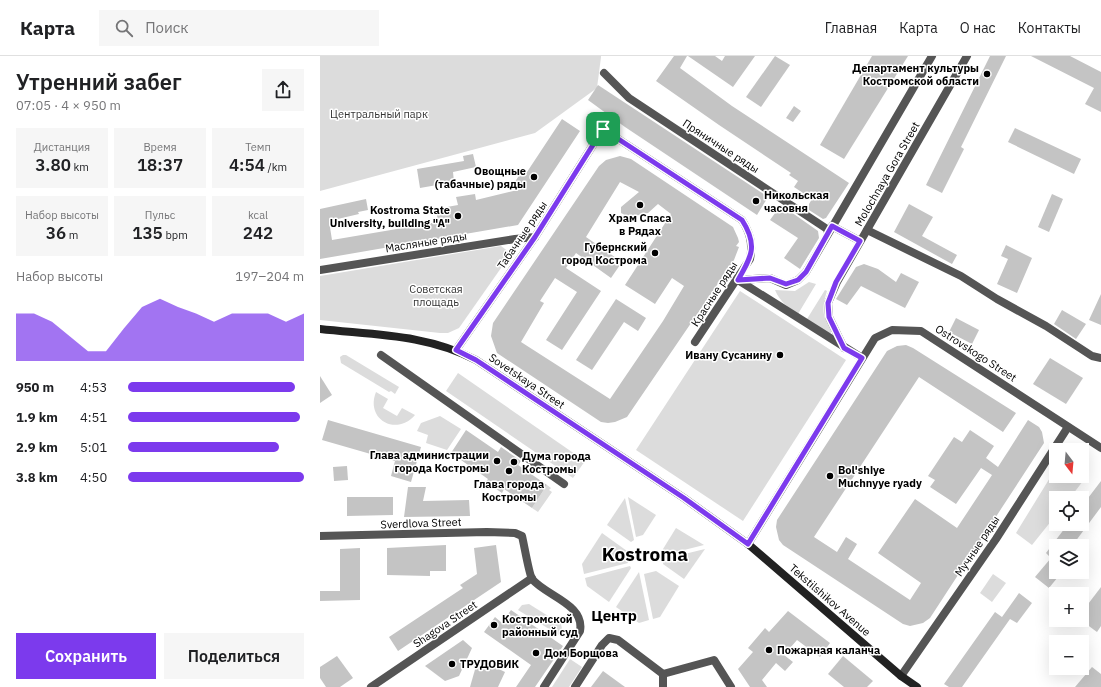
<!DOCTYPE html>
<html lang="ru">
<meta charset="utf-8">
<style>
:root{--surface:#fff;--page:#f6f6f6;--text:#202124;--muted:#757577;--line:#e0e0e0;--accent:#7c3aed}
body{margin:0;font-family:"IBM Plex Sans",sans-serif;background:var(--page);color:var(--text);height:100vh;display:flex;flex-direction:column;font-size:15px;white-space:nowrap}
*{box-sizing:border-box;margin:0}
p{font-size:13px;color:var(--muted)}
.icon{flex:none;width:22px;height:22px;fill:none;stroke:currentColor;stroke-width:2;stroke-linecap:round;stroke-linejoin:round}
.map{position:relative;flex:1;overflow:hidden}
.side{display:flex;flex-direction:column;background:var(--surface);width:320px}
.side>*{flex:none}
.needle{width:26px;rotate:164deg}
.tools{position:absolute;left:729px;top:387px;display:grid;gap:8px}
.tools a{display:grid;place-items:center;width:40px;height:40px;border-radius:0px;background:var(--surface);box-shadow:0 4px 16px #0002;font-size:20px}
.pin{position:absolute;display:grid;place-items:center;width:34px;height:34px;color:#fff;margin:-17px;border-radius:8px;box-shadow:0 2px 6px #0006}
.round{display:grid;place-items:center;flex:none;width:42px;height:42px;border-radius:0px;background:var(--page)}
.headline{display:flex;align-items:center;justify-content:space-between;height:68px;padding:0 16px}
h1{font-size:22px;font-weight:600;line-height:30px}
.stats{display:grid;grid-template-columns:repeat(3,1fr);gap:6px;height:68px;padding:4px 16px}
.stats div{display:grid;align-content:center;border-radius:0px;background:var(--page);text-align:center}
.stats b{font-size:17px;font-weight:600}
.stats small{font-size:11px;font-weight:400}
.stats p{font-size:11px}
.chart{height:112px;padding:8px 16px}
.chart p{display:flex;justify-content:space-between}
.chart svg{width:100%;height:72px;margin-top:4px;fill:var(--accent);opacity:.7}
.primary-button{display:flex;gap:8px;margin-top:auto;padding:8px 16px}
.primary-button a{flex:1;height:46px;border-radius:0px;background:var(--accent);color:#fff;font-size:16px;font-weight:600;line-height:46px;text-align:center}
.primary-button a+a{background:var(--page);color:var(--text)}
ul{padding:0 16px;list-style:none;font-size:13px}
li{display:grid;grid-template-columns:64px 48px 1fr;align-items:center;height:30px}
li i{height:10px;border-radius:5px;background:var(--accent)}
header{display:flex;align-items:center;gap:24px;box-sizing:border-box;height:56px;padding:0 20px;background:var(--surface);border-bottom:1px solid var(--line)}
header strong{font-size:19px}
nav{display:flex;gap:22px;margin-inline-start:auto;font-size:14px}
.search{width:280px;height:36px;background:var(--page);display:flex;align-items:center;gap:10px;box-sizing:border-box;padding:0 14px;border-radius:0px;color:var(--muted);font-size:15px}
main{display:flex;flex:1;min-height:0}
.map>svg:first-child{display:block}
.green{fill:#dcdcdc}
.building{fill:#c4c4c4;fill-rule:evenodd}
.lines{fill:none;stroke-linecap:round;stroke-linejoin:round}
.minor{stroke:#555;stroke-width:8}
.tertiary{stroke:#555;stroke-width:8}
.secondary{stroke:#222;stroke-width:8}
.route-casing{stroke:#fff;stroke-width:8}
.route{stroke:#7c3aed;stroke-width:5}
.poi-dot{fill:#000;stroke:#fff;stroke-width:1.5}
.labels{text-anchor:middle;stroke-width:3;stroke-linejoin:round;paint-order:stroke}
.poi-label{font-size:11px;font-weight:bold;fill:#000;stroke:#fff;text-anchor:start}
.park-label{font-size:11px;fill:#333;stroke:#fff}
.street-label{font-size:11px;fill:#000;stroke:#fff}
.district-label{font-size:15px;font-weight:bold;fill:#000;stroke:#fff}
.town-label{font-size:19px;font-weight:bold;fill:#000;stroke:#fff}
</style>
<header>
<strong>Карта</strong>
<div class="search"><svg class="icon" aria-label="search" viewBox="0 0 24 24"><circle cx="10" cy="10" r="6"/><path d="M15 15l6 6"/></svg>Поиск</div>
<nav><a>Главная</a><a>Карта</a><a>О нас</a><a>Контакты</a></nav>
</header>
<main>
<section class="side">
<div class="headline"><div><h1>Утренний забег</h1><p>07:05 · 4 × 950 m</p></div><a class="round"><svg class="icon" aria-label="share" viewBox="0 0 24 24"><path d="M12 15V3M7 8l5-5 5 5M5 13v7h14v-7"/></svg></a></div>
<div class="stats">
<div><p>Дистанция</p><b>3.80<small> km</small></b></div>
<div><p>Время</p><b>18:37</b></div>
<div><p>Темп</p><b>4:54<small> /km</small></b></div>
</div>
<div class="stats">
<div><p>Набор высоты</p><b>36<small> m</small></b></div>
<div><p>Пульс</p><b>135<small> bpm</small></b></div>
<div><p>kcal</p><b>242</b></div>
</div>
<div class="chart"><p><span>Набор высоты</span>197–204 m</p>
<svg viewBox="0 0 160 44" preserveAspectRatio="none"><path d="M0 44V15L10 15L20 20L30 29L40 38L50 38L60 24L70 11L80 6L90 11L100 15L110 20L120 15L130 15L140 15L150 20L160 15V44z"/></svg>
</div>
<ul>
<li><b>950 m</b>4:53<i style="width:95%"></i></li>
<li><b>1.9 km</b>4:51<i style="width:98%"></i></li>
<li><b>2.9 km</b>5:01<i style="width:86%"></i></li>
<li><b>3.8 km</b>4:50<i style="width:100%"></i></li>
</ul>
<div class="primary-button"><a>Сохранить</a><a>Поделиться</a></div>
</section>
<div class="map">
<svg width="781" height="631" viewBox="0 0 781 631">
<rect width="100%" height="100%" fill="#fff"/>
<g class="green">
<path d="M0,0H281V1L277,32L215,77L0,135Z"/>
<path d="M181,190L189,196L188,202L139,272L128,277H120L0,264V220Z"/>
<path d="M489,226L496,228L478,258C468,251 460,246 455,234L475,235Z"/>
<path d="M505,234L507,235C504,244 502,254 505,262C508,267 512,271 511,277H507L487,263Z"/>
<path d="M420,235L526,304L423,465L316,394Z"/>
<path d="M23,299H26L79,331L75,338L71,335L69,336L21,307L20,301Z"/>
<path d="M138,317L265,405L253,422L126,335Z"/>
<path d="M56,336L68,343L63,352L77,360L82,352L95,359C76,381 45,363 56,336Z"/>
<path d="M120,360L141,373L127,394L106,387L108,379L97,375L101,367Z"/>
<path d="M736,412V420H762V412L769,417L750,442H736V459L712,489L696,477Z"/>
<path d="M227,429L231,432L229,434L232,436L218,456L212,452Z"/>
<path d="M308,441L336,459L323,479L316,481Z"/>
<path d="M305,442L314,484L311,486L287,469Z"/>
<path d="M356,472L384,489L344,499L343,493Z"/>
<path d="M282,477L307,495L308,507L264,518L262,508Z"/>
<path d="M385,493L364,523L343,508L344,503Z"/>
<path d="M310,510L311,512L289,546L267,530L265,522Z"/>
<path d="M336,515L359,530L340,561L333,563L324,518Z"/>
<path d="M319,516L329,564L319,567L296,551Z"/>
<path d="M673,518L686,527L672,546L660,537Z"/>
<path d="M209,548L241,568L242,573L239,579L198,554L202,549Z"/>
<path d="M250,603L262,611L249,631H232Z"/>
</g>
<g class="building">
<path d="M354,0H367L360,12L412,50L529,127L506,162L503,163L489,154V148L492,143L474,131L478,125L469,119L471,117L399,69L336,25Z"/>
<path d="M368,0H395L402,5L405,0H435L413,31Z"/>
<path d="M455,0L470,9L441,51L426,41Z"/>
<path d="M552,0H588L524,103L500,89Z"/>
<path d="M670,0H686L641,91L644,93L622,137L606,129Z"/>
<path d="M711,0H750L781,16V56L765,48L774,32Z"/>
<path d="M278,29L448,141L437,159L305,71L268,44Z"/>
<path d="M474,50L481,55L473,66L466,62Z"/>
<path d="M242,63L260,75L198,169L0,203V153L46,143L48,154L38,156L39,158L9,165L12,184L118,166L116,153L138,149L136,141L155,138L156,144L206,132L195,126L203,113L207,116Z"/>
<path d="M695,72L761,103L754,118L688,86Z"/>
<path d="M153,98L156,111L133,116L134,126L100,132L97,113L144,105L143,100Z"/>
<path d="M300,100L311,103L413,171L418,182L419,186L416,190L419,191L414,204L307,361L295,366L288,367L281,366L177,297L171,280L173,267L279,110L286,104ZM300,126L319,136L301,151V157L309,161L319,159L328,157L338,148L351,158L305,229L335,248L352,222L364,230L343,265L290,343L201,286L224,247L220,245L235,222L257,236L226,284L242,294L281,235L246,212L256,197L291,222L302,206L266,181Z"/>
<path d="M732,138L743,143L729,176L718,171Z"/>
<path d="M589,148L613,161L602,180L637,199L632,208L574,176Z"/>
<path d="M461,149L498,175L499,182L480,213L464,202L478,182L450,164Z"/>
<path d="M686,189L712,202L697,237L677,228L688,203L681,200Z"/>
<path d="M544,208L558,213L576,226L581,217L599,226L585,252L541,230L527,249L516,243L536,211Z"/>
<path d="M781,238V269L769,264Z"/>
<path d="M296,243L326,262L318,275L304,266L272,314L256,304Z"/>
<path d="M742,254L766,268L756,283L734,268Z"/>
<path d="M636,262L659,274L652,288L629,276Z"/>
<path d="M586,289L593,292L696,357L683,376L599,321L494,481L517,496L526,481L537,488L528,503L590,544L601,527L558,497L595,443L637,472L672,419L661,412L636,448L610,431L615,424L608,420L634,381L642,386L650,374L674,390L666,402L678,411L708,364L719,371L722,376L724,387L610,562L603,567L590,570L583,568L463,489L459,484L456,471L457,464L567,295L577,290Z"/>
<path d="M730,302L763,322L746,348L713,328Z"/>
<path d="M0,320L12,339L0,347Z"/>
<path d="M8,364L101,391L91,426L71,420L75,405L2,384Z"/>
<path d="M146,374L178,396L181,391L201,405L198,409L227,429L212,452L184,433L182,437L166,426L168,423L131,397Z"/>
<path d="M27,410L28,424L14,425L13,411Z"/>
<path d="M781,425V451L752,490H736V516H742L729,532L715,521L731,502L726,497L748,468H762V450Z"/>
<path d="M88,431H106L103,445L149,444L150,460L84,461Z"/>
<path d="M27,441H73V459L27,460Z"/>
<path d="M126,489V515H110V520L67,519V492Z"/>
<path d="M176,489L181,526L78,595L69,581L143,532L140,529L157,518L154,492Z"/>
<path d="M40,492V544L0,545V535H20V493Z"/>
<path d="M781,531V570L777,576L762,565V556Z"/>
<path d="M699,537L712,547L697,567L690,563L642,631H629L624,628L675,556L682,561Z"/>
<path d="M191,554L243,590L215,631H196L211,609L164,576L175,561L182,567Z"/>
<path d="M468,555L510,587L500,601L477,584L464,599L473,606L465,615L456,607L442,624L447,631H430L418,613L433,596L428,592L445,572L449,576Z"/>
<path d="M143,584L152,592L139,620L125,625L105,610Z"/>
<path d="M17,600L33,622L20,631H6L0,622V611Z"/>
<path d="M523,600L553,625L547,631H524L508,618Z"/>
<path d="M158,603L185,616L178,631H150Z"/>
<path d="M772,611L781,618V631H755Z"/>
<path d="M283,615L305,631H271Z"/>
</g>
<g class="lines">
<g class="minor">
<path d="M284,17L309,42L507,173L508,177"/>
<path d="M512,170L540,185"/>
<path d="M547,174L641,220L677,243L726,270L772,300L781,302"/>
<path d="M0,214L195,183L215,181"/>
<path d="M418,224L450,222L466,229L478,224L486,216L612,0"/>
<path d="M418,224L542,302"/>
<path d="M524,292L509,261L508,247L517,226L647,0"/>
<path d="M136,294L215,181L283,73L422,164C430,177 433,187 430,203L375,286"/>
<path d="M61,299L244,428"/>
</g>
<g class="tertiary">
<path d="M0,480L167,476L195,477L202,480C204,488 209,518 212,523C226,540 265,548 260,575L224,631"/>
<path d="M428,488L555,282L572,274L601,275L781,392"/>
<path d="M343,618L394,604L411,631"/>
<path d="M343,618V631"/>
<path d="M581,620L676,483L748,371"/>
<path d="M51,631L212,522"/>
<path d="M255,631L282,589L289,582L298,584L343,618"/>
</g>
<path class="secondary" d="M0,273C54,279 106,278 156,304L364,442L428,488L581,620L597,631"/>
</g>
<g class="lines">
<g class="route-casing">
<path id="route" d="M283,73L422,164C438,189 432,200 418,224L450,222L466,228L478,224L486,216L512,170L540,185L516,226L508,247L509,261L524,292L542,302L428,488L364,442L156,304L136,294L215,181Z"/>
</g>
<use href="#route" class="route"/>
</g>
<g class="poi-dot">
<circle cx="667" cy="18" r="4"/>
<circle cx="214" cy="121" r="4"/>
<circle cx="436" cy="145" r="4"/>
<circle cx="320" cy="149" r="4"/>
<circle cx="138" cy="160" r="4"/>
<circle cx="335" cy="197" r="4"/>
<circle cx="460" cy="299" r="4"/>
<circle cx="177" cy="405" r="4"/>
<circle cx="194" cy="406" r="4"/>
<circle cx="189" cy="415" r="4"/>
<circle cx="510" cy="420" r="4"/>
<circle cx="174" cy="569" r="4"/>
<circle cx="449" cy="594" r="4"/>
<circle cx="216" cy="597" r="4"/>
<circle cx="132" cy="608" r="4"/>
</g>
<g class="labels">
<g class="poi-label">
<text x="659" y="16" text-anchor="end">Департамент культуры<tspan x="659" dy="13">Костромской области</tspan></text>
<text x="206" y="119" text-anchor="end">Овощные<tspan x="206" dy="13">(табачные) ряды</tspan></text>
<text x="444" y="143">Никольская<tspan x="444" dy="13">часовня</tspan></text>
<text x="130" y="158" text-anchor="end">Kostroma State<tspan x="130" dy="13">University, building "A"</tspan></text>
<text x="320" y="166" text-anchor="middle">Храм Спаса<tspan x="320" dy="13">в Рядах</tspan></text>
<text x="327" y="195" text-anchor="end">Губернский<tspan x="327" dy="13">город Кострома</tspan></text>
<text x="452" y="303" text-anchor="end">Ивану Сусанину</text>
<text x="169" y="403" text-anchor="end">Глава администрации<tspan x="169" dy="13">города Костромы</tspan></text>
<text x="202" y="404">Дума города<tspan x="202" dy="13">Костромы</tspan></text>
<text x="518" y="418">Bol'shiye<tspan x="518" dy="13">Muchnyye ryady</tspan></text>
<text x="189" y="432" text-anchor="middle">Глава города<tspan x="189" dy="13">Костромы</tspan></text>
<text x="182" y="567">Костромской<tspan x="182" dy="13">районный суд</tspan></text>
<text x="457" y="598">Пожарная каланча</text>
<text x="224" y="601">Дом Борщова</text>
<text x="140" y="612">ТРУДОВИК</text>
</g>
<g class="park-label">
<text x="59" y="62">Центральный парк</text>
<text x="116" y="237">Советская<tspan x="116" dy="13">площадь</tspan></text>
</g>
<g class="street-label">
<text transform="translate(401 90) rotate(33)" y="4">Пряничные ряды</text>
<text transform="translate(567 118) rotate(-60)" y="4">Molochnaya Gora Street</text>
<text transform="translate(202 179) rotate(-56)" y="4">Табачные ряды</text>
<text transform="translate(106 186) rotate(-9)" y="4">Масляные ряды</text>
<text transform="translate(394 238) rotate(-57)" y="4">Красные ряды</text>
<text transform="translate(656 297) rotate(33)" y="4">Ostrovskogo Street</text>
<text transform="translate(207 325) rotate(34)" y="4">Sovetskaya Street</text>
<text transform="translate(101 467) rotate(-2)" y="4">Sverdlova Street</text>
<text transform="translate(657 490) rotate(-56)" y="4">Мучные ряды</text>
<text transform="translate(510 544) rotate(41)" y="4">Tekstilshikov Avenue</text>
<text transform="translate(125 568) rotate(-34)" y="4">Shagova Street</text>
</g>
<g class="district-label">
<text x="294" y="565">Центр</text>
</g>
<g class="town-label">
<text x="325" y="505">Kostroma</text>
</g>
</g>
</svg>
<div class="tools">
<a><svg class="needle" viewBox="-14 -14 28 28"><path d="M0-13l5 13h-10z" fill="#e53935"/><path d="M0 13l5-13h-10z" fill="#757577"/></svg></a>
<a><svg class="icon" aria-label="locate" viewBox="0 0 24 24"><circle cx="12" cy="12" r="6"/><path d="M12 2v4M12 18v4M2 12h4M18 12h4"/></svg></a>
<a><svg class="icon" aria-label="layers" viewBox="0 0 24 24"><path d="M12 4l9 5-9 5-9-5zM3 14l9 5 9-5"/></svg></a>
<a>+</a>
<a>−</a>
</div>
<div class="pin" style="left:283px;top:73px;background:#1e9e55"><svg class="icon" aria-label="arrive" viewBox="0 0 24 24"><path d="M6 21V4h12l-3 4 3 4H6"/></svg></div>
</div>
</main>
